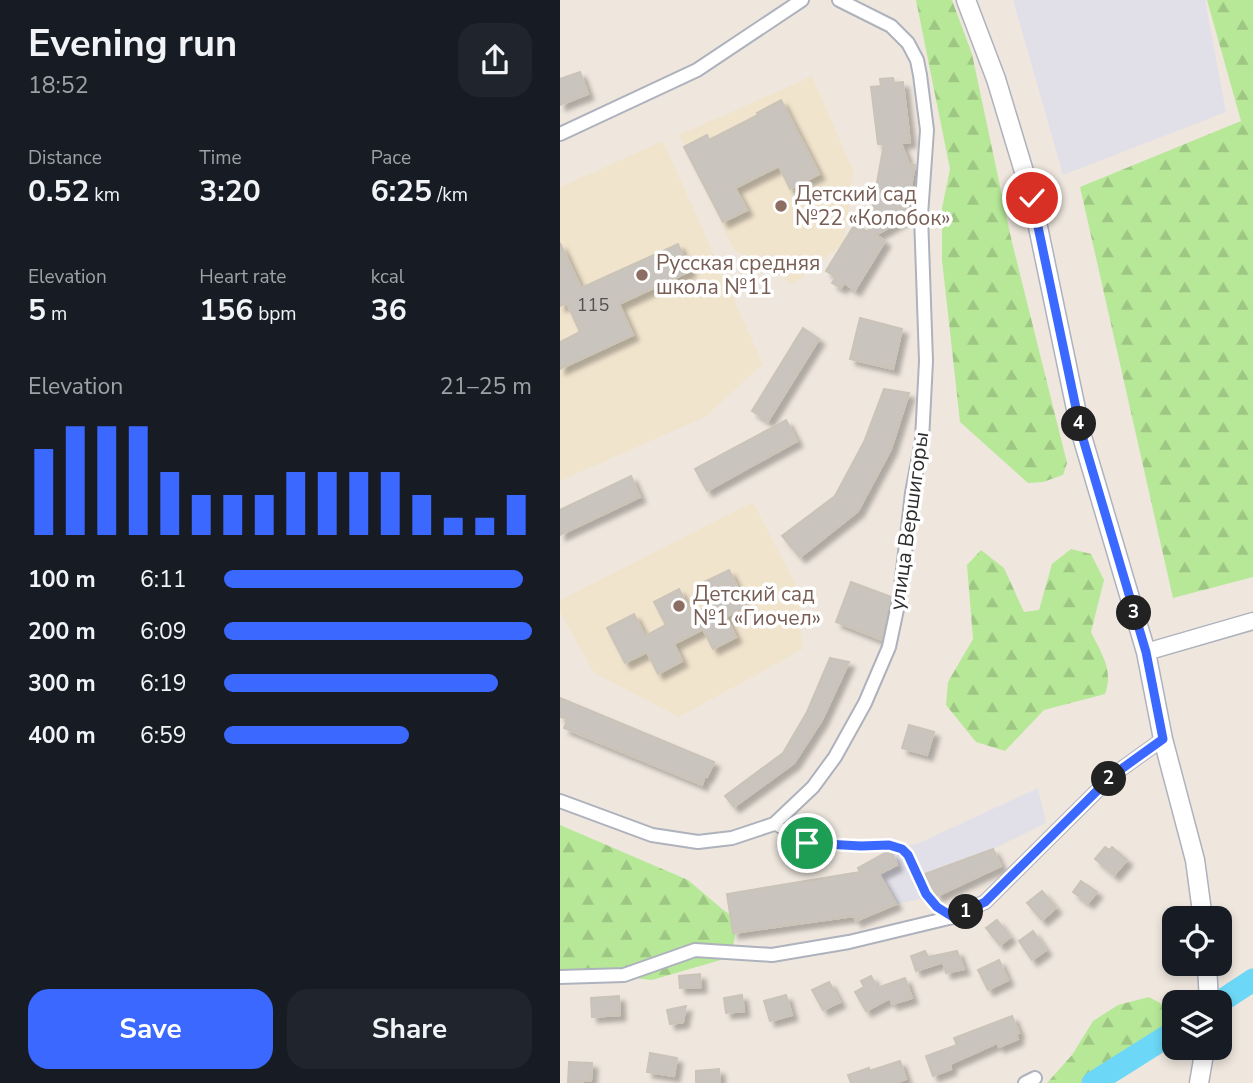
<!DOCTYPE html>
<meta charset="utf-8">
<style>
:root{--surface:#171b24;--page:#20242c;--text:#f1f3f6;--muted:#9ea1a6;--accent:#3b68ff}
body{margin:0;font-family:"Nunito Sans",sans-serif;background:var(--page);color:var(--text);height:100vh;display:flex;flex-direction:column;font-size:26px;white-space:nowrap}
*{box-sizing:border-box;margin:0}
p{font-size:23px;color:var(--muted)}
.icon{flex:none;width:38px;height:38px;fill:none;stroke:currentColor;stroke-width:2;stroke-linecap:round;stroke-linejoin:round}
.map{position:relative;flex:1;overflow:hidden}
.panel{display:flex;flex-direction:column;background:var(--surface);width:560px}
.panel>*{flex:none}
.buttons{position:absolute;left:602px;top:906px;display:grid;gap:14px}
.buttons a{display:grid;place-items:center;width:70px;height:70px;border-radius:14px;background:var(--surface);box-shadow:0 4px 10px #0003;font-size:35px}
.pin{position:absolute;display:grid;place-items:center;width:60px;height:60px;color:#fff;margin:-30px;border:4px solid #fff;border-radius:50%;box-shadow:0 2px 7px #0007}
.km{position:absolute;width:35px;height:35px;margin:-18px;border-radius:50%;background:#222;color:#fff;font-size:19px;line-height:35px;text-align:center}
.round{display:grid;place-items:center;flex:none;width:74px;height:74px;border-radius:21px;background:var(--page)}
.headline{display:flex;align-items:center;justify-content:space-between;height:119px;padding:0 28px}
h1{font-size:38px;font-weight:700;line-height:52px}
.metrics{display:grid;grid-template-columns:repeat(3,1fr);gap:10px;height:119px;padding:7px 28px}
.metrics div{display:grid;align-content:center}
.metrics b{font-size:30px;font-weight:700}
.metrics small{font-size:19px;font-weight:400}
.metrics p{font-size:19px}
.chart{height:196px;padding:14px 28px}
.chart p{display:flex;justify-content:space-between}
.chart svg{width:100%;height:126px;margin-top:7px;stroke:var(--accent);stroke-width:6}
.cta{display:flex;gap:14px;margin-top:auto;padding:14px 28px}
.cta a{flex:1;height:80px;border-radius:21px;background:var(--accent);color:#fff;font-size:28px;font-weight:700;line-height:80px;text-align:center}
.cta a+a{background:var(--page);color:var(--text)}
ul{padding:0 28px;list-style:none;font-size:23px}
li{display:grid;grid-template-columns:112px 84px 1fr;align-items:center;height:52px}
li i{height:18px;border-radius:9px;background:var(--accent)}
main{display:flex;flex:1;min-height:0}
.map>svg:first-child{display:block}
.industrial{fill:#e1dfe7}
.education{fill:#f1e4cd}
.forest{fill:url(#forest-firs)}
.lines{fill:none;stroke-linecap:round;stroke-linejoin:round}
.river{stroke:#6cd7f6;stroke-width:23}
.building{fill:#cac4be;stroke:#cac3b7;stroke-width:2;filter:url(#shadow)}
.pedestrian-casing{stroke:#aeb2bd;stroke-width:13}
.minor-casing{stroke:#aeb2bd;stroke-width:16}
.tertiary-casing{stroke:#aeb2bd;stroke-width:19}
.secondary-casing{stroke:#aeb2bd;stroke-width:21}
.pedestrian{stroke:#fff;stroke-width:10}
.minor{stroke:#fff;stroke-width:12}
.tertiary{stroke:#fff;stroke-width:16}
.secondary{stroke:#fff;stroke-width:18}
.route-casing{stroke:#fff;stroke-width:14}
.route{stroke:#3b68ff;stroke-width:9}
.education-dot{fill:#8d6e63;stroke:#fff;stroke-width:2.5}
.labels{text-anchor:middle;stroke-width:7;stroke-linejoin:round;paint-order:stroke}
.number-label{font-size:18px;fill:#545250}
.education-label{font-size:21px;fill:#785e54;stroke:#fff;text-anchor:start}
.street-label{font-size:21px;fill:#2c2c2c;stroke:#fff}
</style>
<main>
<section class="panel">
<div class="headline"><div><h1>Evening run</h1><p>18:52</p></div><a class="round"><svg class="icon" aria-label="share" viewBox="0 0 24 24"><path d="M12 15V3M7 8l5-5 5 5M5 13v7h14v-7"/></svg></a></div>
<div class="metrics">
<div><p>Distance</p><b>0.52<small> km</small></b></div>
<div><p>Time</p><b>3:20</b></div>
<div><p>Pace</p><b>6:25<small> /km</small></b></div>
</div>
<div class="metrics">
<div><p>Elevation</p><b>5<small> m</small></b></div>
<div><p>Heart rate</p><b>156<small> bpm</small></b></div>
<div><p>kcal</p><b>36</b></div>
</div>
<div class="chart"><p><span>Elevation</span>21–25 m</p>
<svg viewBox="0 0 160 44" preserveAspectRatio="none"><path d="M5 44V14M15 44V6M25 44V6M35 44V6M45 44V22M55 44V30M65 44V30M75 44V30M85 44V22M95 44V22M105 44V22M115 44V22M125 44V30M135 44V38M145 44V38M155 44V30"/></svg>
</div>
<ul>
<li><b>100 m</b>6:11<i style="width:97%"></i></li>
<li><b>200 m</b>6:09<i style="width:100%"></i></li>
<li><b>300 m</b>6:19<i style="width:89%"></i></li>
<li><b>400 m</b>6:59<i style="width:60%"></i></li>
</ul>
<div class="cta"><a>Save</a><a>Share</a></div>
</section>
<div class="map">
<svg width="693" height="1083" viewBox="0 0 693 1083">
<defs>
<pattern id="forest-firs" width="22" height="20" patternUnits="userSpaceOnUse" patternTransform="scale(1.75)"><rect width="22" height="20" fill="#b7e898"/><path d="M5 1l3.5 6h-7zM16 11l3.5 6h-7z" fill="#9ec783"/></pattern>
<filter id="shadow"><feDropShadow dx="5.5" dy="5.5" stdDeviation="2" flood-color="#0004"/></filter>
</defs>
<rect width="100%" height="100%" fill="#efe7de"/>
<g class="industrial">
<path d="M453,0H645L666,112L503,175Z"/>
<path d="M478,788L486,823L433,849L441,866L377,896L336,904L296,921L293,916L195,930H192L167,894L299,872L298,868L332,850L359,843Z"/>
</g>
<g class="education">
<path d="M252,76L293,170L284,243L234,284L174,250L119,135Z"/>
<path d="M103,141L203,364L145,417L0,481V187Z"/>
<path d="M193,502L237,587L243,649L119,717L34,673L0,612V600Z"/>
</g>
<g class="forest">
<path d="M356,0H392L412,54L451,238L507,463L503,475L483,482L468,483L400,422L382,260V208L390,169Z"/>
<path d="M647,0H693V577L613,598L520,187L681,121Z"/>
<path d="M511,549L531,554L544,580L531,632C541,653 554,670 545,694L484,710L445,751L416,742L386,705L388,682L413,639L407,565L421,550L444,568L464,612L479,610L492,564Z"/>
<path d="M0,825L128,880L162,909L178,920L171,957L92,980L0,970Z"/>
<path d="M589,997L609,1008L614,1004V1027L523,1083H487L512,1055L533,1021L558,1005Z"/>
</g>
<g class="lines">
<g class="river">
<path d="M658,1003L693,980"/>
<path d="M533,1083L614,1032"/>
</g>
</g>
<g class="building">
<path d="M20,72L28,94L0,105V79Z"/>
<path d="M333,78L334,83L343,82L350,142L341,143L349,164L355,165L345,218L316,235L325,241L295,290L284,283L281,288L272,283L276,277L266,271L295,224L308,232L324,144H318L311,87L321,86L320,79Z"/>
<path d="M221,100L259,174L230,189L219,166L175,188L187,210L163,222L124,147L147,135L149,140L198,115L197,113Z"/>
<path d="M0,243L21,288L118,244L130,271L59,304L73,335L0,369V342L20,332L7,303L0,306Z"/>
<path d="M300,318L342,329L333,369L290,359Z"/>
<path d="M243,328L259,339L208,421L192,411Z"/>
<path d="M324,389L349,393L331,449L298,511L240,557L222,536L275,496L304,442Z"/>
<path d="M226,420L237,441L147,491L135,469Z"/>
<path d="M71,476L80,497L0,535V510Z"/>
<path d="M169,570L187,606L166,617L176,637L153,649L143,629L114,644L122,661L98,674L87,652L65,663L47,628L74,614L85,636L106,625L94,602L119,589L132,614L155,603L144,582Z"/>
<path d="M291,582L331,597L322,640L276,622Z"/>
<path d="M270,658L289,662L262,720L234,763L174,807L165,796L223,753L247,712Z"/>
<path d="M0,698L154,762L147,777L145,776L142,785L4,728L8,719L0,717Z"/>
<path d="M349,725L374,732L367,755L342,748Z"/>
<path d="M545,847L550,850L552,847L567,860L554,875L535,859Z"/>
<path d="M433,849L441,866L377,896L365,874Z"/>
<path d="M327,852L333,855L337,865L319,874L336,904L296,921L294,916L173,933L167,894L300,872L298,868Z"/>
<path d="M521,881L537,892L528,903L513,892Z"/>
<path d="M482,891L496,908L482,920L467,903Z"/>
<path d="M437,920L450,937L440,945L426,928Z"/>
<path d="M473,931L486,950L472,960L459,941Z"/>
<path d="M365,951L368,957L397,951L404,969L386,973L383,962L356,971L351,956Z"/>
<path d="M439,960L448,980L428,990L418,970Z"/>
<path d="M140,974L141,987L120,988L119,976Z"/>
<path d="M311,976L317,988L345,978L352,998L332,1004L330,998L306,1011L295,992L304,987L301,981Z"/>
<path d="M269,982L280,1002L263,1010L252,990Z"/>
<path d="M182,995L184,1011L166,1013L164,998Z"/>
<path d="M226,995L232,1015L210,1021L204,1001Z"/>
<path d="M59,996L60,1015L32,1017L31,998Z"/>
<path d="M126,1006L123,1022L110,1024L107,1010Z"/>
<path d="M452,1016L459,1033L456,1034L458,1039L439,1047L437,1043L390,1064L391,1069L373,1076L366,1056L397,1045L394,1038Z"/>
<path d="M90,1053L117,1058L114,1076L87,1072Z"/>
<path d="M340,1061L346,1079L336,1083H291L288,1075L309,1068V1071Z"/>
<path d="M9,1062L32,1063L31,1080L8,1083Z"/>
<path d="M159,1069L160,1083H136V1071Z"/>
</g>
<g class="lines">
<g class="pedestrian-casing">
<path id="pedestrian" d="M214,824L247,843L301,846L329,845L342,850L348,855L366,895L378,907L393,917"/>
</g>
<g class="minor-casing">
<g id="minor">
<path d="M0,134L137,70L242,0"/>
<path d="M0,801L92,835L138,842L172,838L214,824L253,787L275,757L305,703L329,647L340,595L352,493L362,440L366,361L361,215L367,130L360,75L357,60L348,43L331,26L279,0"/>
<path d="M0,977L64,975L135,950L212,955L289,942L393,917L425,902L553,775L603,739"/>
<path d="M465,1083L475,1078"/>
</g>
</g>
<g class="tertiary-casing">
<path id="tertiary" d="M586,652L693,621"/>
</g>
<g class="secondary-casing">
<g id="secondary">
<path d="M406,0L436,79L472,198L521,433L586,652L603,739L635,860L643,919"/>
<path d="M647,964L649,1003"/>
<path d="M639,1083L645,1048"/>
</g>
</g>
<use href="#pedestrian" class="pedestrian"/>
<use href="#minor" class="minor"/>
<use href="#tertiary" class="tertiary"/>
<use href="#secondary" class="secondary"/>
</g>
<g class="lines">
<g class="route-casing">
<path id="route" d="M247,843L301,846L329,845L342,849L348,855L366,894L377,907L393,917L425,902L553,775L603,739L586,652L521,432L472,198"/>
</g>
<use href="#route" class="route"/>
</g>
<g class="education-dot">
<circle cx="221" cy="206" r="7"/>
<circle cx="82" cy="275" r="7"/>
<circle cx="119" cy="606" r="7"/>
</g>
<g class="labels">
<g class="number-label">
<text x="33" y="311">115</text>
</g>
<g class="education-label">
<text x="235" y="201">Детский сад<tspan x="235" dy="24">№22 «Колобок»</tspan></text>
<text x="96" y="270">Русская средняя<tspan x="96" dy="24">школа №11</tspan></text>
<text x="133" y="601">Детский сад<tspan x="133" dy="24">№1 «Гиочел»</tspan></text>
</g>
<g class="street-label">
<text transform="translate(349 521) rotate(-82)" y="7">улица Вершигоры</text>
</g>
</g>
</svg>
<div class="buttons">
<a><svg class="icon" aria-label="locate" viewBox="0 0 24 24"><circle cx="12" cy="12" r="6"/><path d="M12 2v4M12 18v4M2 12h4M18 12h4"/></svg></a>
<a><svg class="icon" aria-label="layers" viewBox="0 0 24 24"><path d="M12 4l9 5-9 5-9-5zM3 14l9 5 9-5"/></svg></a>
</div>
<div class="pin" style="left:247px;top:843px;background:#1e9e55"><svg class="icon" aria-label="arrive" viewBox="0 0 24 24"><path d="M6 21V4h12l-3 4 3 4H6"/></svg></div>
<div class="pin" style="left:472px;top:198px;background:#d93025"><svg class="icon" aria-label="check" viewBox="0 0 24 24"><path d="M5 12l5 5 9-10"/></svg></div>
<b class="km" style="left:406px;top:912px">1</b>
<b class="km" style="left:549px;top:779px">2</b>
<b class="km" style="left:574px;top:613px">3</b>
<b class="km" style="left:519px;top:424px">4</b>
</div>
</main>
